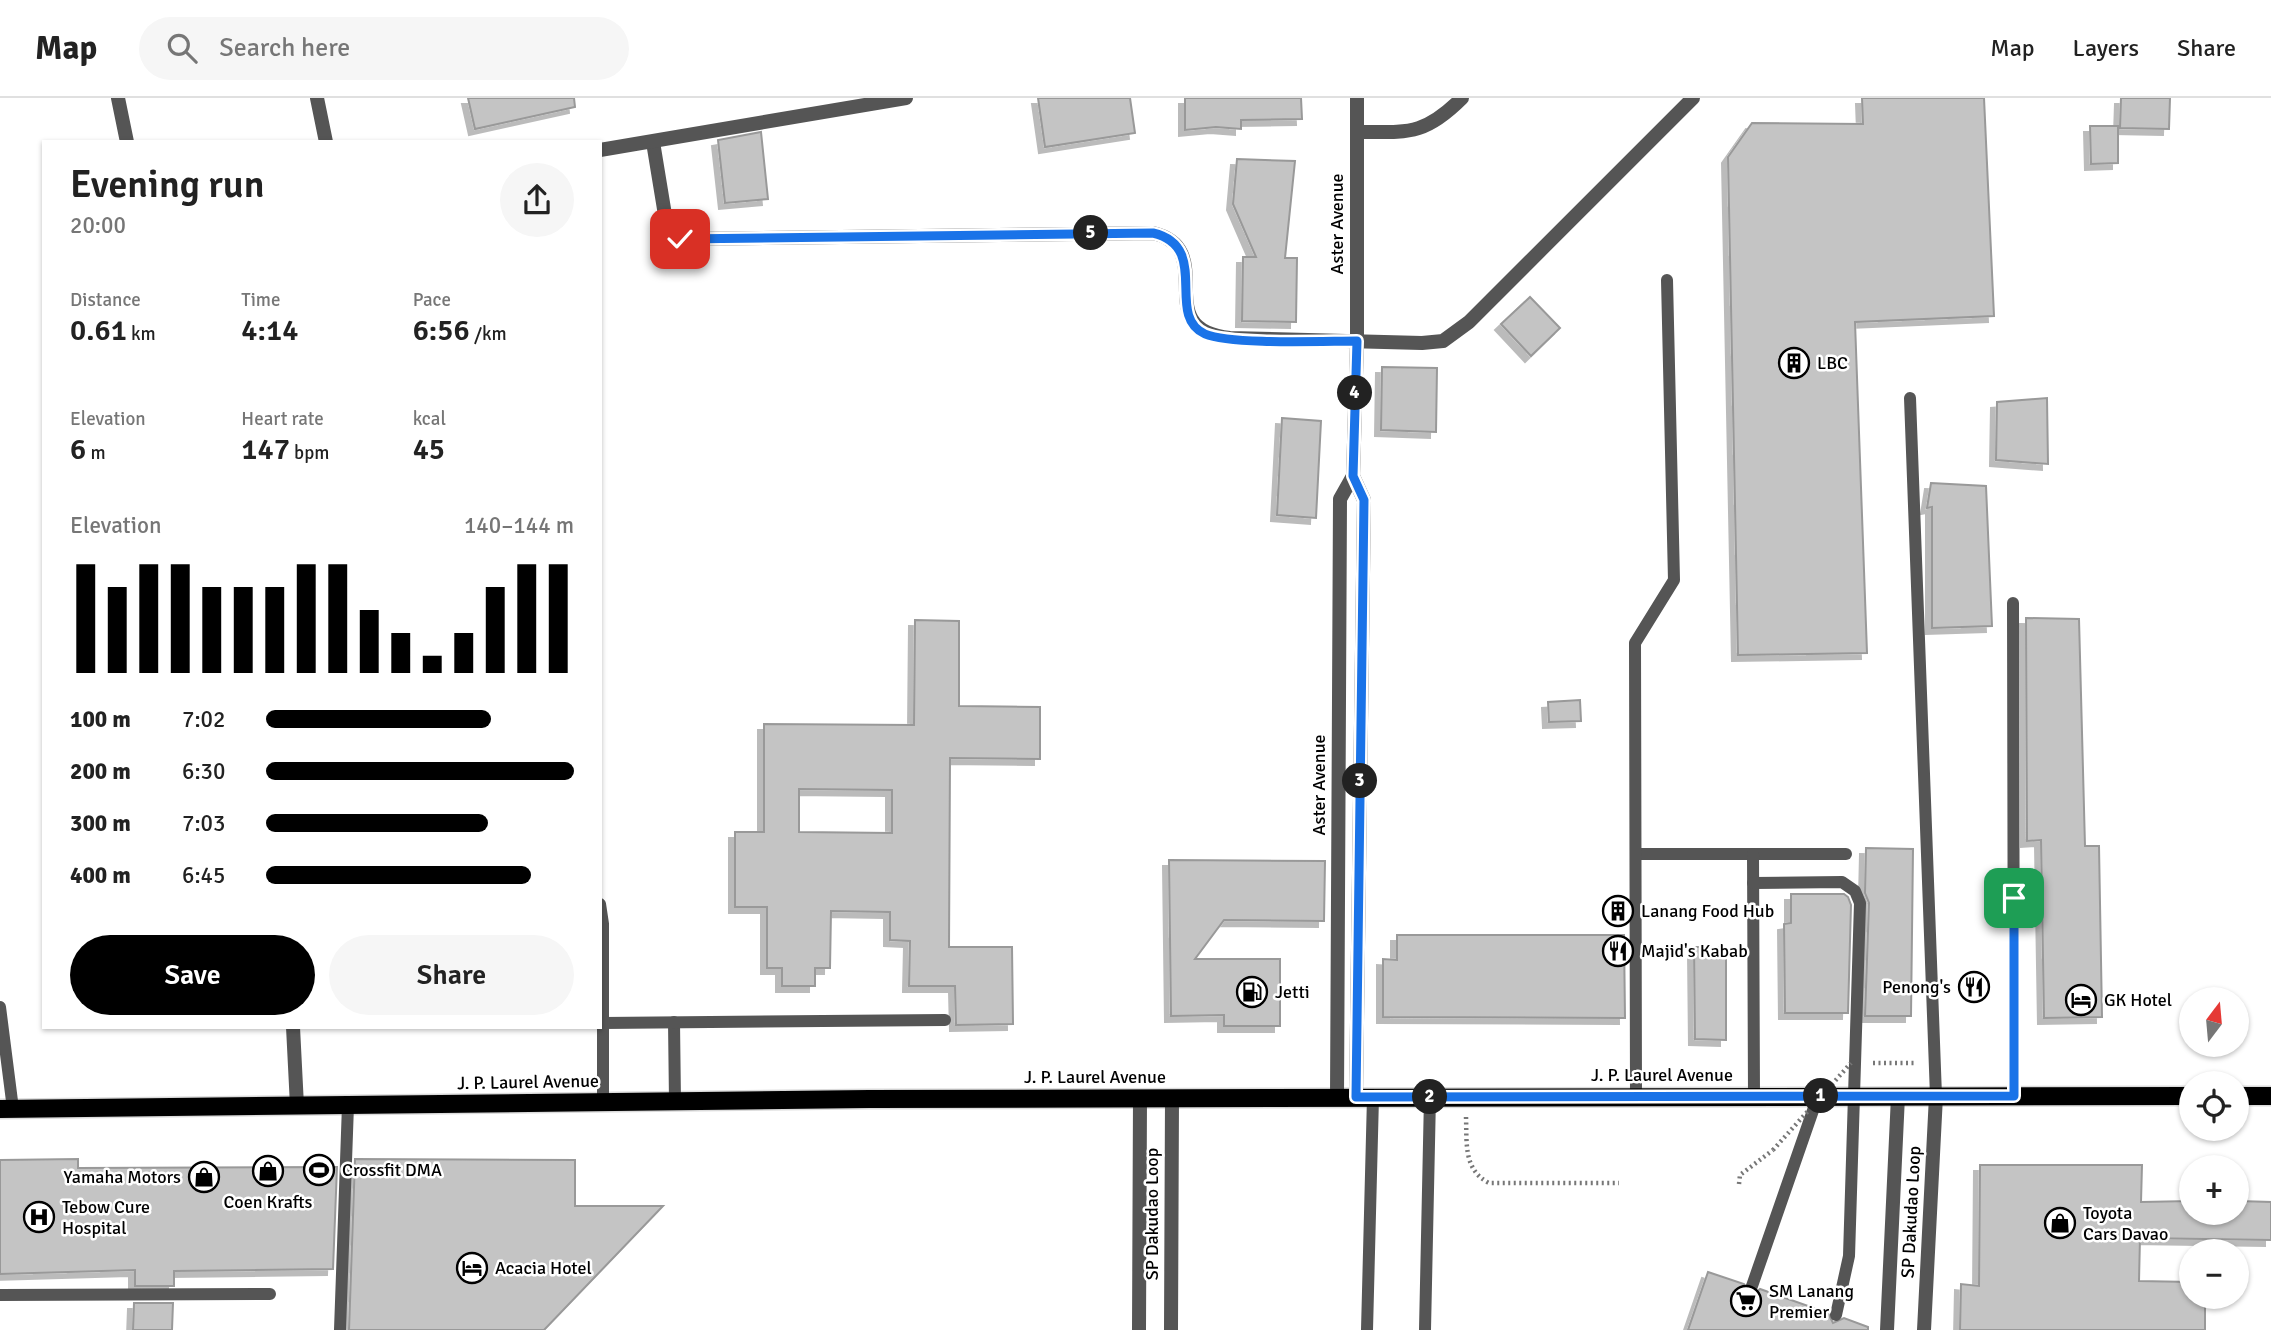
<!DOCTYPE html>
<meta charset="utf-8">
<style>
:root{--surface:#fff;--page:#f6f6f6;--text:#222;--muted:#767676;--line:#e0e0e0;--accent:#000}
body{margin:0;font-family:Signika,sans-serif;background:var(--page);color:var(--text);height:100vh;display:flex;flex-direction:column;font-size:26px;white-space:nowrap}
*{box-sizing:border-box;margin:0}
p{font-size:23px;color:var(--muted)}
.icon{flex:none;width:38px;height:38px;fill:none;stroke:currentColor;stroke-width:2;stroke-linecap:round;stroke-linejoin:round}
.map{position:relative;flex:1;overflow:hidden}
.details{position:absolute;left:42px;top:42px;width:560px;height:889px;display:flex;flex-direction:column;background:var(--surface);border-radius:0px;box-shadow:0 2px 5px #0004}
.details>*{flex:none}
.needle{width:46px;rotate:16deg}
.controls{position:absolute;left:2179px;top:889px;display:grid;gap:14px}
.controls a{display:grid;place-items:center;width:70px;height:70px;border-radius:50%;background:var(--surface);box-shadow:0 2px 5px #0004;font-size:35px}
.pin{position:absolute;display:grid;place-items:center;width:60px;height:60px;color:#fff;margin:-30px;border-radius:14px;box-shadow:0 4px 10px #0006}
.km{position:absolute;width:35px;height:35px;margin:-18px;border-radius:50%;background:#222;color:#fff;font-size:19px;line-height:35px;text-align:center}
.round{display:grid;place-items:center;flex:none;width:74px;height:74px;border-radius:37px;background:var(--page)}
.head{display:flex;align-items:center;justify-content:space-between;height:119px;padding:0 28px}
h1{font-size:38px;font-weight:600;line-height:52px}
.metrics{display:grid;grid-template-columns:repeat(3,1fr);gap:10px;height:119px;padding:7px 28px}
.metrics div{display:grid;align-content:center}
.metrics b{font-size:30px;font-weight:600}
.metrics small{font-size:19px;font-weight:400}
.metrics p{font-size:19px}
.chart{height:196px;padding:14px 28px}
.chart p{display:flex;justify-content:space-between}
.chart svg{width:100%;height:126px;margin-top:7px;stroke:var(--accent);stroke-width:6}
.button{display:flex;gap:14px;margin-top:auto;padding:14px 28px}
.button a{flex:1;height:80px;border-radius:42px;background:var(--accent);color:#fff;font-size:28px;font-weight:600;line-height:80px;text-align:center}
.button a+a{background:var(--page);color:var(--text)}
ul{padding:0 28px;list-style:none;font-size:23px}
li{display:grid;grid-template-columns:112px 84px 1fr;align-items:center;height:52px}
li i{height:18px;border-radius:9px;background:var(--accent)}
header{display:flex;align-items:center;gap:42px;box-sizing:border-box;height:98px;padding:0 35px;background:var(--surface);border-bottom:2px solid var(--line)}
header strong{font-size:33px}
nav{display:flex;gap:38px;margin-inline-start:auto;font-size:24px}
.search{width:490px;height:63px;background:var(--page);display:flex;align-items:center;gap:18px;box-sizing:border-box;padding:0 24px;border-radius:38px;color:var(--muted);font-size:26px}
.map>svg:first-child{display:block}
.building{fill:#c4c4c4;stroke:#999;stroke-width:2;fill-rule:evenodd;filter:url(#shadow)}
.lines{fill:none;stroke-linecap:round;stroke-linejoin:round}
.primary-casing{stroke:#dbdbdb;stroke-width:21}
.path{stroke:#777;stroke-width:4.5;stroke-dasharray:2 3.5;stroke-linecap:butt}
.service{stroke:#555;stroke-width:12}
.minor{stroke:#555;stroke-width:14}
.tertiary{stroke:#555;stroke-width:14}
.primary{stroke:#000;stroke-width:18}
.path-bridge{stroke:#777;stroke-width:4.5;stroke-dasharray:2 3.5;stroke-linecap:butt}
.route-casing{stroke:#fff;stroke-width:14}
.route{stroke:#1a73e8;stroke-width:9}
.labels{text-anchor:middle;stroke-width:5;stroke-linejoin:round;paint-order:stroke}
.street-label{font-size:18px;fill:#000;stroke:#fff}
.poi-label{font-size:18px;fill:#000;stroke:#fff;text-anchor:start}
</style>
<header>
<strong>Map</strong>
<div class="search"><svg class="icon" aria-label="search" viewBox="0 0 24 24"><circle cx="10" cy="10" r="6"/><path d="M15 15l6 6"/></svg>Search here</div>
<nav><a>Map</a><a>Layers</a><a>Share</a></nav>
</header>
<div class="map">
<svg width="2271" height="1232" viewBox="0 0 2271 1232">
<defs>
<filter id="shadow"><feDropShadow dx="-6" dy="6" stdDeviation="0" flood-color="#0004"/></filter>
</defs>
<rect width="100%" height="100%" fill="#fff"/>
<g class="building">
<path d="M468,0H574L575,9L475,31Z"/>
<path d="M1038,0H1130L1135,35L1045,49Z"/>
<path d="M1185,0H1301L1302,21L1241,22V31L1216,29L1185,32Z"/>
<path d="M1862,0H1984L1994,218L1855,224L1867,555L1738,557L1728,59L1752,25L1863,26Z"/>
<path d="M2121,0H2170L2169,31L2120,30Z"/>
<path d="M2090,28H2118V65L2091,66Z"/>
<path d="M761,34L768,101L725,105L718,42Z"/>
<path d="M1237,61L1295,63L1285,160H1297L1296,224L1242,223L1243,159H1256L1233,106Z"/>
<path d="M1530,199L1560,230L1531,258L1501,226Z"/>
<path d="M1382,269L1437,270L1436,334L1381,332Z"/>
<path d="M2047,300L2048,366L1996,362L1997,304Z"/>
<path d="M1282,320L1321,323L1316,420L1277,417Z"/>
<path d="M1931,385L1986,388L1992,528L1932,530V409L1927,410Z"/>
<path d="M2026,520L2079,521L2085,748H2099L2102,919L2044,920L2041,742L2027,743Z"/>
<path d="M915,522L959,523V608L1040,609V661L950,660L949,849H1012L1013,926L956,927L955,888H909L910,843L890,842V814L831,813L830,870H815V888H782V870H767V809H735V734H764V626L914,627ZM799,691L892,692V735L799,734Z"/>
<path d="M1580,602L1581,623L1549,624L1548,604Z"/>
<path d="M1866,750L1913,751L1911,918H1865L1869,805L1865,795Z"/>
<path d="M1169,762L1325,763L1324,823L1224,822L1195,861H1280V928H1224V917L1171,918Z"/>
<path d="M1791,796H1844L1848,799L1851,807L1848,915H1785L1784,826L1791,825Z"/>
<path d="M1397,837H1624L1625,920L1383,919V861L1397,862Z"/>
<path d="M1694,849H1726V942L1695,941Z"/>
<path d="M78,1061V1070L337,1069L333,1171L174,1173V1188H135V1172L0,1176V1062Z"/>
<path d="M355,1061L575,1062V1108H663L544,1232H349Z"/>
<path d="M1980,1067H2142L2141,1104L2191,1103V1115H2236L2239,1103L2271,1104V1142L2140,1140L2139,1183L2191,1184V1199H2205V1232H1960L1961,1186L1979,1188Z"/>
<path d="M1708,1174L1744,1186L1749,1196H1754L1760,1191L1828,1215L1833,1225L1844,1220L1868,1229V1232H1688Z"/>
<path d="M134,1205H173L172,1232H133Z"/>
</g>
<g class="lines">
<g class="primary-casing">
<g id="primary">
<path d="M2236,998H2271"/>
<path d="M0,1011L869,1001L2191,998"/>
</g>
</g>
<g class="path">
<path d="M1873,965H1917"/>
<path d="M1466,1019C1467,1044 1463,1072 1489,1085H1619"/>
<path d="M1739,1086L1740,1077L1773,1052"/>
</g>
<g class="service">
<path d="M1910,300L1936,998"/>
<path d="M2013,505L2014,998"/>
<path d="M1636,756H1846"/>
<path d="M1753,756L1754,998"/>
<path d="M1753,785L1842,784L1855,793L1860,805L1849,1158L1836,1217"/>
<path d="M600,806L603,826V1005"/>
<path d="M0,909L13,1011"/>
<path d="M674,924L675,1004"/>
<path d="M603,925L945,922"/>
<path d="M1636,998L1635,545L1674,482L1667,182"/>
<path d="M1752,1188L1818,998"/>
<path d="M0,1197L270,1196"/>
<path d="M340,1232L348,1007"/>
<path d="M1367,1232L1373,999"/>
<path d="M1425,1232L1430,999"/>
</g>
<g class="minor">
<path d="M118,0L127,44"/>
<path d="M317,0L326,44"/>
<path d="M1357,34C1408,34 1424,38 1462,0"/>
<path d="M653,44L666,123L668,131L680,141L1153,135C1221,151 1147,232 1230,240L1422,245L1443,243L1469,224L1693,0"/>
<path d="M600,52L906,0"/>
<path d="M293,929L297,1008"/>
<path d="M1356,999L1364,402L1353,378L1357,244V0"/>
<path d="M1337,1000L1340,401L1353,378"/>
<path d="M1139,1232L1140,1000"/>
<path d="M1171,1232L1172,1000"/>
</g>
<g class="tertiary">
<path d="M1887,1232L1898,998"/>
<path d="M1924,1232L1936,998"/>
</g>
<use href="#primary" class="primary"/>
<path class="path-bridge" d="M1773,1052L1851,965"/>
</g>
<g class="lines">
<g class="route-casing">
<path id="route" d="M680,141L1153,135C1212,149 1164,218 1205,236C1231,247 1324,243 1357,243L1353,378L1364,402L1356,999L2014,998V800"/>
</g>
<use href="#route" class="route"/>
</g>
<defs>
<g id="building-ring" transform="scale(1.575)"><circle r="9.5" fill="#fff" stroke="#000" stroke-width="1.5"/><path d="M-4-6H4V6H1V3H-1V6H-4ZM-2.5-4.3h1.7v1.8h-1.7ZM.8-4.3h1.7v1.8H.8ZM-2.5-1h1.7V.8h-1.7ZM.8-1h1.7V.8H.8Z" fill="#000"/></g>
<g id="restaurant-ring" transform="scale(1.575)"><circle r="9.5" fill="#fff" stroke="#000" stroke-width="1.5"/><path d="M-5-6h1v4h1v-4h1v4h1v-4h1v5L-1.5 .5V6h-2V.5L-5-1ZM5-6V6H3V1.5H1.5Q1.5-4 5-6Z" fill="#000"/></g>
<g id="fuel-ring" transform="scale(1.575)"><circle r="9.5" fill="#fff" stroke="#000" stroke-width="1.5"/><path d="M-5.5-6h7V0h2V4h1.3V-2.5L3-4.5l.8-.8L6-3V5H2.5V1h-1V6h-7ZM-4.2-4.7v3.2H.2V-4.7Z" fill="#000"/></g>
<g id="hotel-ring" transform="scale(1.575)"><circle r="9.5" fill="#fff" stroke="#000" stroke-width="1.5"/><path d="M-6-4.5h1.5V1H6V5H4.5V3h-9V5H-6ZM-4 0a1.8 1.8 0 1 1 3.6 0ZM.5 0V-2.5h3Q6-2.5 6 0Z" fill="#000"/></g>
<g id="stadium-ring" transform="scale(1.575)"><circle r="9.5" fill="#fff" stroke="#000" stroke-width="1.5"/><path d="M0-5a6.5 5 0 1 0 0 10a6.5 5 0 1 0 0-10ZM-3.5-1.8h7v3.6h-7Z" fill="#000"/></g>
<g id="shop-ring" transform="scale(1.575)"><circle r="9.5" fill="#fff" stroke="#000" stroke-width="1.5"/><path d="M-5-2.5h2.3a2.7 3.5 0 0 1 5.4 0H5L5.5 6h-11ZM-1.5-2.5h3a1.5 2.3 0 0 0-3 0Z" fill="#000"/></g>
<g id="hospital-ring" transform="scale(1.575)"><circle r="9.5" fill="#fff" stroke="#000" stroke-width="1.5"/><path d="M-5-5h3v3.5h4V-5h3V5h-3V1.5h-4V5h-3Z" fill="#000"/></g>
<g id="supermarket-ring" transform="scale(1.575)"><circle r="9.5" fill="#fff" stroke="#000" stroke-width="1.5"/><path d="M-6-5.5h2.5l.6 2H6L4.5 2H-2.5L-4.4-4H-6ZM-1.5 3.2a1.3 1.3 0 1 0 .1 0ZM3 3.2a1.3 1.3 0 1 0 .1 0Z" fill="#000"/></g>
</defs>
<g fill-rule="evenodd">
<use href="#building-ring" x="1794" y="265"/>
<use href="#building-ring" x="1618" y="813"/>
<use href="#restaurant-ring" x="1618" y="853"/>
<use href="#restaurant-ring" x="1974" y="889"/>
<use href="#fuel-ring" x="1252" y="894"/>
<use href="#hotel-ring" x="2081" y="902"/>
<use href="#stadium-ring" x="319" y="1072"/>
<use href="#shop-ring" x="268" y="1073"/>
<use href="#shop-ring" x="204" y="1079"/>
<use href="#hospital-ring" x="39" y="1119"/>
<use href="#shop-ring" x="2060" y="1125"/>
<use href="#hotel-ring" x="472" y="1170"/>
<use href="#supermarket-ring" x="1746" y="1203"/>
</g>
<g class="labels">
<g class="street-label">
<text transform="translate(1337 126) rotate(-90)" y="6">Aster Avenue</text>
<text transform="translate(1319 687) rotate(-90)" y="6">Aster Avenue</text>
<text x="1662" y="983">J. P. Laurel Avenue</text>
<text x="1095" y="985">J. P. Laurel Avenue</text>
<text transform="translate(528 984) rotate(-1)" y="6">J. P. Laurel Avenue</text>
<text transform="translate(1911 1114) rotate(-87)" y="6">SP Dakudao Loop</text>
<text transform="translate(1152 1116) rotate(-90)" y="6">SP Dakudao Loop</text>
</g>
<g class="poi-label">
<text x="1817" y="271">LBC</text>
<text x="1641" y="819">Lanang Food Hub</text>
<text x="1641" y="859">Majid's Kabab</text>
<text x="1951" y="895" text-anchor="end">Penong's</text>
<text x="1275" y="900">Jetti</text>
<text x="2104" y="908">GK Hotel</text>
<text x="342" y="1078">Crossfit DMA</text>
<text x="181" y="1085" text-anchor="end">Yamaha Motors</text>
<text x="268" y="1110" text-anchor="middle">Coen Krafts</text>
<text x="62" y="1115">Tebow Cure<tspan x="62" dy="21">Hospital</tspan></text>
<text x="2083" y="1121">Toyota<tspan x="2083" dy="21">Cars Davao</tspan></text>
<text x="495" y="1176">Acacia Hotel</text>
<text x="1769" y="1199">SM Lanang<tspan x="1769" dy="21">Premier</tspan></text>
</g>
</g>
</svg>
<div class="controls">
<a><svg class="needle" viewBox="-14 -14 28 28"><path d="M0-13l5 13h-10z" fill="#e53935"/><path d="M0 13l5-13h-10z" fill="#767676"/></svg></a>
<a><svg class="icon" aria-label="locate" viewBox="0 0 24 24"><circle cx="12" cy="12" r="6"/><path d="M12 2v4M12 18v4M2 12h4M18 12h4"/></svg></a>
<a>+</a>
<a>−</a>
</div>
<div class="pin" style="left:2014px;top:800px;background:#1e9e55"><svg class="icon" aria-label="arrive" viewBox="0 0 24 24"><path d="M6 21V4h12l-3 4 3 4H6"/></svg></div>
<div class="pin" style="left:680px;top:141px;background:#d93025"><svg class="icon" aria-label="check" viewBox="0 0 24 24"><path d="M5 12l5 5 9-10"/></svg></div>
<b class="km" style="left:1821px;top:998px">1</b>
<b class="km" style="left:1430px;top:999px">2</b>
<b class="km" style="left:1360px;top:683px">3</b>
<b class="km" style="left:1355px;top:295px">4</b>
<b class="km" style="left:1091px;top:135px">5</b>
<section class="details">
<div class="head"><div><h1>Evening run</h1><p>20:00</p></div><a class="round"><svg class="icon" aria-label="share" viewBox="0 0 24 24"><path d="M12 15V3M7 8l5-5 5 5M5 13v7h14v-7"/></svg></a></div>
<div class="metrics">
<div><p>Distance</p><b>0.61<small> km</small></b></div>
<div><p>Time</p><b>4:14</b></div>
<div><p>Pace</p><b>6:56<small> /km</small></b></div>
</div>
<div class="metrics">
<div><p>Elevation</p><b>6<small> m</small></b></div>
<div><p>Heart rate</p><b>147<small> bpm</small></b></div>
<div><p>kcal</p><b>45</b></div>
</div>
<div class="chart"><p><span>Elevation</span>140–144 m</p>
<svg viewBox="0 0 160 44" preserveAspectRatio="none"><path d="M5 44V6M15 44V14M25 44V6M35 44V6M45 44V14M55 44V14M65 44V14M75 44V6M85 44V6M95 44V22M105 44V30M115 44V38M125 44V30M135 44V14M145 44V6M155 44V6"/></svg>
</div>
<ul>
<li><b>100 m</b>7:02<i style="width:73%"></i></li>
<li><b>200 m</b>6:30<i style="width:100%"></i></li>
<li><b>300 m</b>7:03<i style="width:72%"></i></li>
<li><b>400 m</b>6:45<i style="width:86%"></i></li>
</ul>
<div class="button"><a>Save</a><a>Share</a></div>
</section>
</div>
